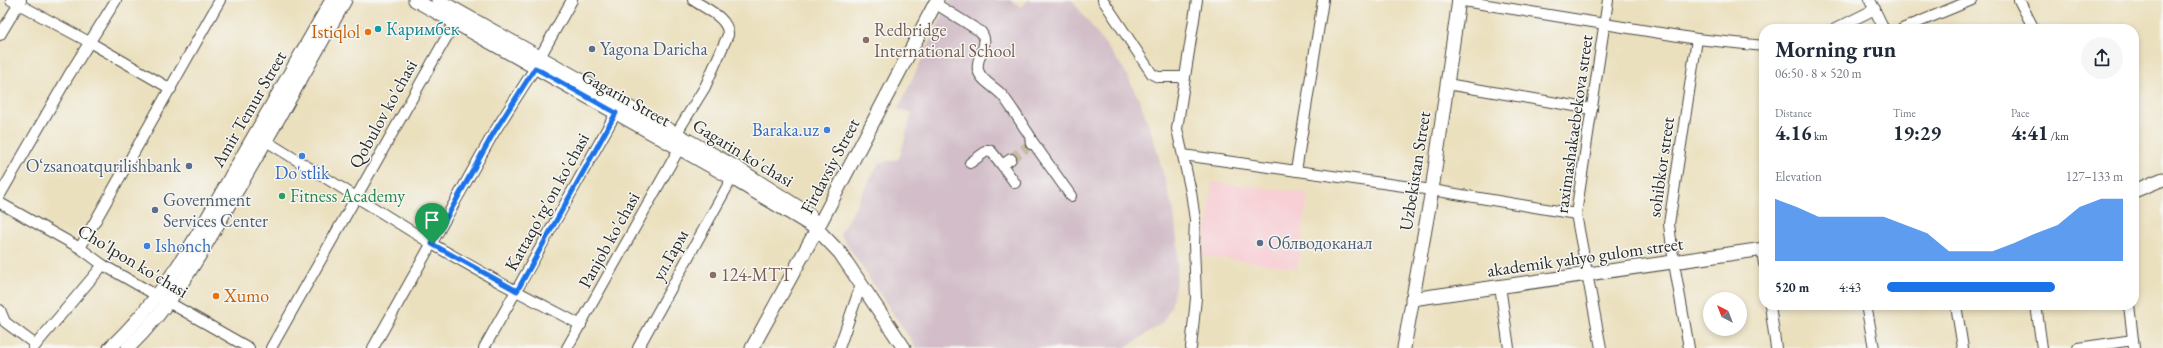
<!DOCTYPE html>
<meta charset="utf-8">
<style>
:root{--surface:#fff;--page:#f6f6f7;--text:#1f2937;--muted:#747a83;--accent:#1a73e8}
body{margin:0;font-family:"EB Garamond",serif;background:var(--page);color:var(--text);height:100vh;display:flex;flex-direction:column;font-size:15px;white-space:nowrap}
*{box-sizing:border-box;margin:0}
p{font-size:13px;color:var(--muted)}
.icon{flex:none;width:22px;height:22px;fill:none;stroke:currentColor;stroke-width:2;stroke-linecap:round;stroke-linejoin:round}
.map{position:relative;flex:1;overflow:hidden}
.drawer{position:absolute;left:1759px;top:24px;width:380px;height:286px;display:flex;flex-direction:column;background:var(--surface);border-radius:16px;box-shadow:0 2px 6px #0003}
.drawer>*{flex:none}
.needle{width:26px;rotate:318deg}
.buttons{position:absolute;left:1703px;top:292px;display:grid;gap:8px}
.buttons a{display:grid;place-items:center;width:44px;height:44px;border-radius:50%;background:var(--surface);box-shadow:0 2px 6px #0003;font-size:20px}
.pin{position:absolute;display:grid;place-items:center;width:34px;height:34px;color:#fff;margin:-41px -17px;border-radius:50% 50% 50% 0;rotate:-45deg;box-shadow:0 0 4px #0007}
.pin .icon{rotate:45deg}
.round{display:grid;place-items:center;flex:none;width:42px;height:42px;border-radius:21px;background:var(--page)}
.overview{display:flex;align-items:center;justify-content:space-between;height:68px;padding:0 16px}
h1{font-size:22px;font-weight:700;line-height:30px}
.metrics{display:grid;grid-template-columns:repeat(3,1fr);gap:6px;height:68px;padding:4px 16px}
.metrics div{display:grid;align-content:center}
.metrics b{font-size:20px;font-weight:700}
.metrics small{font-size:11px;font-weight:400}
.metrics p{font-size:11px}
.chart{height:112px;padding:8px 16px}
.chart p{display:flex;justify-content:space-between}
.chart svg{width:100%;height:72px;margin-top:4px;fill:var(--accent);opacity:.7}
ul{padding:0 16px;list-style:none;font-size:13px}
li{display:grid;grid-template-columns:64px 48px 1fr;align-items:center;height:30px}
li i{height:10px;border-radius:5px;background:var(--accent)}
.map>svg:first-child{display:block}
.built{fill:#f7cfd5}
.industrial{fill:#d2bdc8}
.lines{fill:none;stroke-linecap:round;stroke-linejoin:round}
.minor-tunnel{stroke:#c5bca1;stroke-width:10;stroke-dasharray:10 5;stroke-linecap:butt}
.minor-casing{stroke:#484641;stroke-width:12}
.major-casing{stroke:#484641;stroke-width:15}
.minor{stroke:#fff;stroke-width:10}
.major{stroke:#fff;stroke-width:13}
.route-casing{stroke:#fff;stroke-width:8}
.route{stroke:#1a73e8;stroke-width:5}
.culture-dot{fill:#0f9aa8;stroke:#f6f6f2;stroke-width:1.5}
.food-dot{fill:#e8710a;stroke:#f6f6f2;stroke-width:1.5}
.education-dot{fill:#8d6e63;stroke:#f6f6f2;stroke-width:1.5}
.service-dot{fill:#5c6f8a;stroke:#f6f6f2;stroke-width:1.5}
.shop-dot{fill:#3f7fe0;stroke:#f6f6f2;stroke-width:1.5}
.leisure-dot{fill:#2e9e5b;stroke:#f6f6f2;stroke-width:1.5}
.labels{text-anchor:middle;stroke-width:3;stroke-linejoin:round;paint-order:stroke}
.culture-label{font-size:18px;fill:#0d838f;stroke:#f6f6f2;text-anchor:start}
.education-label{font-size:18px;fill:#785e54;stroke:#f6f6f2;text-anchor:start}
.food-label{font-size:18px;fill:#c56008;stroke:#f6f6f2;text-anchor:end}
.service-label{font-size:18px;fill:#4e5e75;stroke:#f6f6f2;text-anchor:start}
.street-label{font-size:18px;fill:#2b2b2b;stroke:#f6f6f2}
.shop-label{font-size:18px;fill:#366cbe;stroke:#f6f6f2;text-anchor:end}
.leisure-label{font-size:18px;fill:#27864d;stroke:#f6f6f2;text-anchor:start}
</style>
<div class="map">
<svg width="2163" height="348" viewBox="0 0 2163 348">
<rect width="100%" height="100%" fill="#f6f6f2"/>
<filter id="ink" filterUnits="userSpaceOnUse"><feTurbulence type="fractalNoise" baseFrequency=".025" numOctaves="2"/><feDisplacementMap in="SourceGraphic" scale="8" xChannelSelector="R" yChannelSelector="G"/><feConvolveMatrix kernelMatrix="1 2 1 2 8 2 1 2 1" color-interpolation-filters="sRGB"/></filter>
<filter id="wash" filterUnits="userSpaceOnUse"><feTurbulence type="fractalNoise" baseFrequency=".012" numOctaves="4" result="noise"/><feDisplacementMap in="SourceGraphic" scale="16" xChannelSelector="R" yChannelSelector="G"/><feGaussianBlur stdDeviation="0.9" result="paint"/><feColorMatrix in="noise" values="0 0 0 0 0 0 0 0 0 0 0 0 0 0 0 0 0 1.4 0 .05"/><feComposite in="paint" operator="in"/></filter>
<g filter="url(#wash)">
<rect width="100%" height="100%" fill="#ebe0be"/>
<path class="built" d="M1212,182L1308,193L1298,268L1203,256Z"/>
<path class="industrial" d="M950,0H1010L1021,7L1029,0H1072L1123,68L1140,101L1154,140L1174,213L1178,247L1177,275L1171,308L1162,323L1126,348H916L840,234L879,163L899,159L912,113L898,109Z"/>
</g>
<g filter="url(#ink)">
<g class="lines">
<path class="minor-tunnel" d="M1011,159L1031,144"/>
<g class="minor-casing">
<g id="minor">
<path d="M11,0L91,43L171,89"/>
<path d="M1103,0L1152,74L1158,77H1185L1177,129L1191,192L1195,220L1194,245L1196,298L1191,348"/>
<path d="M1457,0L1697,39L1764,46"/>
<path d="M1870,0L1884,29"/>
<path d="M2019,0L2034,29"/>
<path d="M936,4L981,32C991,46 975,55 978,70C981,81 995,87 1002,95C1012,107 1021,123 1030,136L1031,144"/>
<path d="M1835,29L1875,9"/>
<path d="M1902,29L1972,0"/>
<path d="M0,35L21,0"/>
<path d="M540,57L572,0"/>
<path d="M1185,77L1197,0"/>
<path d="M1447,84L1592,109"/>
<path d="M676,134L705,87L728,35C729,18 706,9 693,0"/>
<path d="M266,141L432,244L499,282L581,325"/>
<path d="M1032,141L1071,196"/>
<path d="M1183,155L1432,190L1576,214"/>
<path d="M1011,159L1002,165L1015,183"/>
<path d="M970,163L988,150L991,151L1002,165"/>
<path d="M1296,171L1323,0"/>
<path d="M0,195L69,75L116,0"/>
<path d="M0,203L80,248L103,265L249,348"/>
<path d="M80,248L220,0"/>
<path d="M1762,250L1764,264"/>
<path d="M1500,286L1509,348"/>
<path d="M1770,305L1776,348"/>
<path d="M1866,305L1874,348"/>
<path d="M1956,305L1963,348"/>
<path d="M2036,305L2042,348"/>
<path d="M2129,305L2134,348"/>
<path d="M0,310L5,322L36,345"/>
<path d="M33,348L103,265"/>
<path d="M271,348L455,22"/>
<path d="M373,348L493,134L535,68"/>
<path d="M484,348L616,113"/>
<path d="M567,348L679,149"/>
<path d="M638,348L732,178"/>
<path d="M839,348L861,285"/>
<path d="M1601,348L1576,214L1608,0"/>
<path d="M1689,348L1674,263L1669,224L1697,39"/>
<path d="M2078,348L2133,340"/>
</g>
</g>
<g class="major-casing">
<g id="major">
<path d="M415,0L732,178L817,229L840,253L904,348"/>
<path d="M438,0L737,168L809,214L817,229"/>
<path d="M2134,191L2163,179"/>
<path d="M1412,299L1764,249"/>
<path d="M110,348C164,298 198,235 234,171C267,114 299,57 332,0"/>
<path d="M128,348C174,304 205,247 236,192C273,129 309,64 345,0"/>
<path d="M752,348L817,229L937,0"/>
<path d="M1404,348L1432,190L1459,0"/>
</g>
</g>
<use href="#minor" class="minor"/>
<use href="#major" class="major"/>
</g>
</g>
<g class="lines" filter="url(#ink)">
<g class="route-casing">
<path id="route" d="M535,68L616,113L517,291L432,244L493,134Z"/>
</g>
<use href="#route" class="route"/>
</g>
<circle class="culture-dot" cx="378" cy="29" r="4"/>
<g class="food-dot">
<circle cx="368" cy="32" r="4"/>
<circle cx="216" cy="296" r="4"/>
</g>
<g class="education-dot">
<circle cx="866" cy="40" r="4"/>
<circle cx="713" cy="275" r="4"/>
</g>
<g class="service-dot">
<circle cx="592" cy="49" r="4"/>
<circle cx="189" cy="166" r="4"/>
<circle cx="155" cy="210" r="4"/>
<circle cx="1260" cy="243" r="4"/>
</g>
<g class="shop-dot">
<circle cx="827" cy="130" r="4"/>
<circle cx="302" cy="156" r="4"/>
<circle cx="147" cy="246" r="4"/>
</g>
<circle class="leisure-dot" cx="282" cy="196" r="4"/>
<g class="labels">
<g class="culture-label">
<text x="386" y="35">Каримбек</text>
</g>
<g class="education-label">
<text x="874" y="36">Redbridge<tspan x="874" dy="21">International School</tspan></text>
<text x="721" y="281">124-MTT</text>
</g>
<g class="food-label">
<text x="360" y="38">Istiqlol</text>
<text x="224" y="302" text-anchor="start">Xumo</text>
</g>
<g class="service-label">
<text x="600" y="55">Yagona Daricha</text>
<text x="181" y="172" text-anchor="end">Oʻzsanoatqurilishbank</text>
<text x="163" y="206">Government<tspan x="163" dy="21">Services Center</tspan></text>
<text x="1268" y="249">Облводоканал</text>
</g>
<g class="street-label">
<text transform="translate(626 98) rotate(29)" y="6">Gagarin Street</text>
<text transform="translate(249 109) rotate(-60)" y="6">Amir Temur Street</text>
<text transform="translate(383 114) rotate(-61)" y="6">Qobulov ko'chasi</text>
<text transform="translate(1574 124) rotate(-82)" y="6">raximashakaebekova street</text>
<text transform="translate(743 153) rotate(31)" y="6">Gagarin ko'chasi</text>
<text transform="translate(830 166) rotate(-62)" y="6">Firdavsiy Street</text>
<text transform="translate(1661 167) rotate(-82)" y="6">sohibkor street</text>
<text transform="translate(1415 171) rotate(-81)" y="6">Uzbekistan Street</text>
<text transform="translate(547 202) rotate(-61)" y="6">Kattaqo'rg'on ko'chasi</text>
<text transform="translate(609 240) rotate(-61)" y="6">Panjob ko'chasi</text>
<text transform="translate(670 255) rotate(-61)" y="6">ул.Гарм</text>
<text transform="translate(1585 257) rotate(-8)" y="6">akademik yahyo gulom street</text>
<text transform="translate(133 261) rotate(31)" y="6">Cho'lpon ko'chasi</text>
</g>
<g class="shop-label">
<text x="819" y="136">Baraka.uz</text>
<text x="302" y="179" text-anchor="middle">Do'stlik</text>
<text x="155" y="252" text-anchor="start">Ishonch</text>
</g>
<g class="leisure-label">
<text x="290" y="202">Fitness Academy</text>
</g>
</g>
</svg>
<div class="buttons">
<a><svg class="needle" viewBox="-14 -14 28 28"><path d="M0-13l5 13h-10z" fill="#e53935"/><path d="M0 13l5-13h-10z" fill="#747a83"/></svg></a>
</div>
<div class="pin" style="left:432px;top:244px;background:#1e9e55"><svg class="icon" aria-label="arrive" viewBox="0 0 24 24"><path d="M6 21V4h12l-3 4 3 4H6"/></svg></div>
<section class="drawer">
<div class="overview"><div><h1>Morning run</h1><p>06:50 · 8 × 520 m</p></div><a class="round"><svg class="icon" aria-label="share" viewBox="0 0 24 24"><path d="M12 15V3M7 8l5-5 5 5M5 13v7h14v-7"/></svg></a></div>
<div class="metrics">
<div><p>Distance</p><b>4.16<small> km</small></b></div>
<div><p>Time</p><b>19:29</b></div>
<div><p>Pace</p><b>4:41<small> /km</small></b></div>
</div>
<div class="chart"><p><span>Elevation</span>127–133 m</p>
<svg viewBox="0 0 160 44" preserveAspectRatio="none"><path d="M0 44V6L10 11L20 17L30 17L40 17L50 17L60 22L70 27L80 38L90 38L100 38L110 33L120 27L130 22L140 11L150 6L160 6V44z"/></svg>
</div>
<ul>
<li><b>520 m</b>4:43<i style="width:71%"></i></li>
</ul>
</section>
</div>
